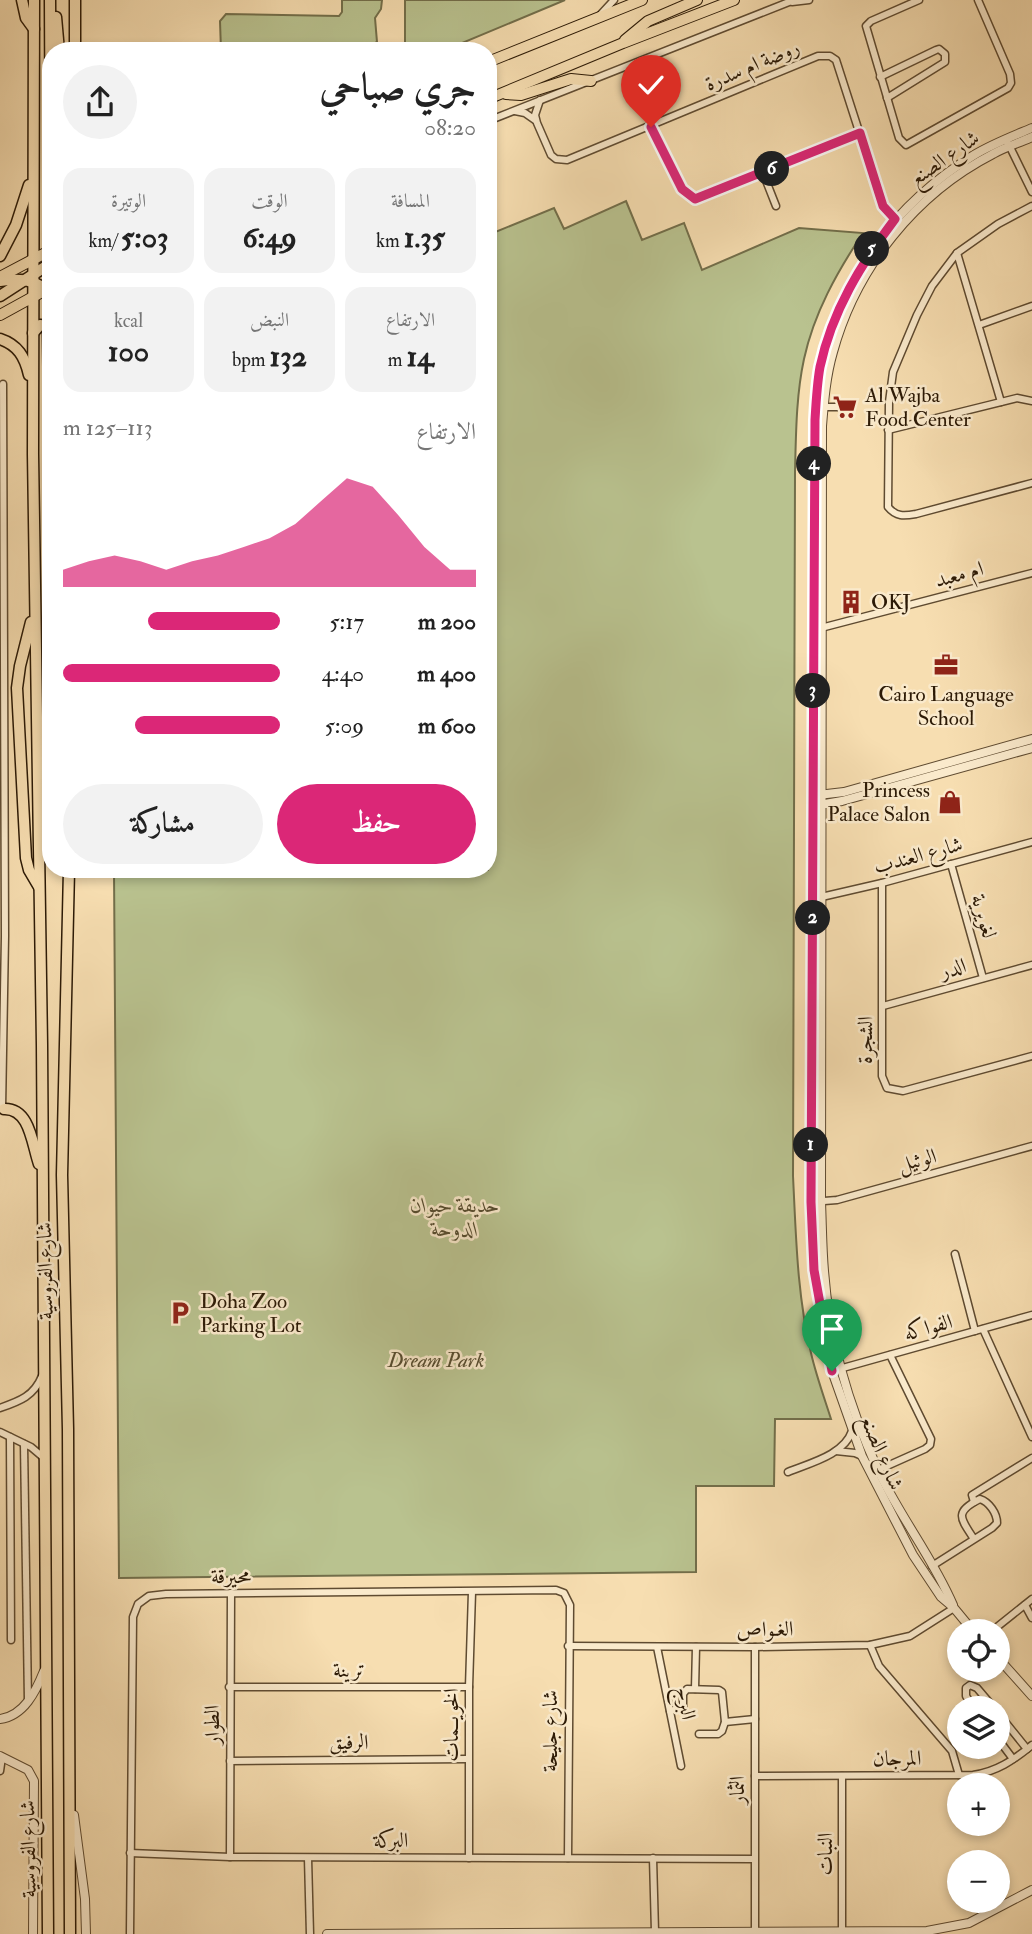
<!DOCTYPE html>
<html lang="ar">
<meta charset="utf-8">
<style>
:root{--surface:#fff;--page:#f2f2f2;--text:#222;--muted:#767676;--accent:#db2777}
body{margin:0;font-family:"IM FELL Double Pica",Amiri,serif;background:var(--page);color:var(--text);direction:rtl;height:100vh;display:flex;flex-direction:column;font-size:26px;white-space:nowrap}
*{box-sizing:border-box;margin:0}
p{font-size:23px;color:var(--muted)}
.icon{flex:none;width:38px;height:38px;fill:none;stroke:currentColor;stroke-width:2;stroke-linecap:round;stroke-linejoin:round}
.map{position:relative;flex:1;overflow:hidden;direction:ltr}
.panel{position:absolute;left:42px;top:42px;width:455px;height:836px;display:flex;flex-direction:column;background:var(--surface);border-radius:28px;box-shadow:0 4px 10px #0003;direction:rtl}
.panel>*{flex:none}
.tools{position:absolute;left:947px;top:1619px;display:grid;gap:14px}
.tools a{display:grid;place-items:center;width:63px;height:63px;border-radius:50%;background:var(--surface);box-shadow:0 4px 10px #0003;font-size:35px}
.pin{position:absolute;display:grid;place-items:center;width:60px;height:60px;color:#fff;margin:-72px -30px;border-radius:50% 50% 50% 0;rotate:-45deg;box-shadow:0 0 7px #0007}
.pin .icon{rotate:45deg}
.km{position:absolute;width:35px;height:35px;margin:-18px;border-radius:50%;background:#222;color:#fff;font-size:19px;line-height:35px;text-align:center}
.round{display:grid;place-items:center;flex:none;width:74px;height:74px;border-radius:37px;background:var(--page)}
.summary{display:flex;align-items:center;justify-content:space-between;height:119px;padding:0 21px}
h1{font-size:38px;font-weight:700;line-height:52px}
.metrics{display:grid;grid-template-columns:repeat(3,1fr);gap:10px;height:119px;padding:7px 21px}
.metrics div{display:grid;align-content:center;border-radius:18px;background:var(--page);text-align:center}
.metrics b{font-size:30px;font-weight:700}
.metrics small{font-size:19px;font-weight:400}
.metrics p{font-size:19px}
.chart{height:196px;padding:14px 21px}
.chart p{display:flex;justify-content:space-between}
.chart svg{width:100%;height:126px;margin-top:7px;fill:var(--accent);opacity:.7}
.action{display:flex;gap:14px;margin-top:auto;padding:14px 21px}
.action a{flex:1;height:80px;border-radius:42px;background:var(--accent);color:#fff;font-size:28px;font-weight:700;line-height:80px;text-align:center}
.action a+a{background:var(--page);color:var(--text)}
ul{padding:0 21px;list-style:none;font-size:23px}
li{display:grid;grid-template-columns:112px 84px 1fr;align-items:center;height:52px}
li i{height:18px;border-radius:9px;background:var(--accent)}
.map>svg:first-child{display:block}
.green{fill:#b9c28f;stroke:#726e4a;stroke-width:2}
.lines{fill:none;stroke-linecap:round;stroke-linejoin:round}
.minor-casing{stroke:#5f4b31;stroke-width:9}
.tertiary-casing{stroke:#5f4b31;stroke-width:10}
.primary-casing{stroke:#2c1a06;stroke-width:12}
.trunk-casing{stroke:#2c1a06;stroke-width:13}
.minor{stroke:#faeacc;stroke-width:6}
.tertiary{stroke:#faeacc;stroke-width:8}
.primary{stroke:#f7deb1;stroke-width:10}
.trunk{stroke:#f7deb1;stroke-width:10}
.route-casing{stroke:#fff;stroke-width:14}
.route{stroke:#db2777;stroke-width:9}
.labels{text-anchor:middle;stroke-width:5;stroke-linejoin:round;paint-order:stroke}
.street-label{font-size:21px;fill:#2c1a06;stroke:#faeacc}
.poi-label{font-size:21px;fill:#2c1a06;stroke:#faeacc;text-anchor:start}
.park-label{font-size:21px;font-style:italic;fill:#564c2f;stroke:#faeacc}
</style>
<div class="map">
<svg width="1032" height="1934" viewBox="0 0 1032 1934">
<rect width="100%" height="100%" fill="#f7deb1"/>
<filter id="stains"><feTurbulence type="fractalNoise" baseFrequency=".00286" numOctaves="4"/><feColorMatrix values="0 0 0 0 .2 0 0 0 0 .09 0 0 0 0 .02 0 0 0 .5 -.17"/></filter>
<radialGradient id="worn" r=".72"><stop offset=".6" stop-color="#630" stop-opacity="0"/><stop offset="1" stop-color="#630" stop-opacity=".3"/></radialGradient>
<g class="green">
<path d="M342,0H382L381,9L375,18L377,42L360,51H221L220,21L226,14L339,16L342,12Z"/>
<path d="M405,0H565L443,51H405Z"/>
<path d="M626,201L642,240L684,223L702,270L799,228L863,233C837,272 814,313 804,359C796,396 796,435 795,472L793,1176C796,1235 797,1295 811,1353C816,1375 824,1397 831,1419H775L774,1486H696V1572L119,1578L114,870H488V235L554,208L564,229Z"/>
</g>
<g class="lines">
<g class="minor-casing">
<g id="minor">
<path d="M919,0L871,21L866,26L899,138L906,145L1008,88L1011,83L1010,74L978,0"/>
<path d="M792,2L809,0"/>
<path d="M601,14L614,0"/>
<path d="M880,77L936,50L939,49L945,54V62L887,98"/>
<path d="M540,100L535,115L537,123L551,155L556,159L567,160L818,56H830L836,60L883,206L897,221"/>
<path d="M515,111L525,113L535,120"/>
<path d="M488,121L794,0"/>
<path d="M651,127L682,189L695,199L860,133"/>
<path d="M1008,143L1032,192"/>
<path d="M763,173L776,206"/>
<path d="M1032,206L998,224L957,253L932,286L917,315L893,372L889,402L888,507C896,517 904,516 916,514L1032,483"/>
<path d="M957,253L1001,402"/>
<path d="M979,325L1032,306"/>
<path d="M824,407H839"/>
<path d="M888,430L1017,398L1032,401"/>
<path d="M817,629L1032,573"/>
<path d="M951,864L983,978"/>
<path d="M882,883V1076L887,1088L903,1091L1032,1056"/>
<path d="M817,898L882,883L1032,842"/>
<path d="M883,1006L1032,965"/>
<path d="M2,1109L5,936L3,384"/>
<path d="M811,1202L837,1200L1032,1146"/>
<path d="M955,1254L975,1331"/>
<path d="M983,1329L1032,1437"/>
<path d="M832,1371L1032,1315"/>
<path d="M0,1408C20,1401 34,1396 42,1376"/>
<path d="M0,1432L31,1447L44,1458"/>
<path d="M10,1437L11,1640"/>
<path d="M24,1444L28,1701"/>
<path d="M836,1451L855,1453L862,1456"/>
<path d="M878,1470L925,1449L930,1445L931,1439L890,1355"/>
<path d="M788,1472C810,1463 844,1455 852,1431"/>
<path d="M974,1502L972,1495L1032,1458"/>
<path d="M932,1566L992,1528L997,1523C997,1513 989,1502 980,1499C954,1512 960,1518 974,1539"/>
<path d="M1025,1605L1032,1618"/>
<path d="M992,1631L1032,1599"/>
<path d="M870,1645L879,1666L952,1751L959,1775"/>
<path d="M568,1646L755,1647L870,1645L910,1636L954,1608"/>
<path d="M657,1647L681,1766"/>
<path d="M229,1687H469"/>
<path d="M695,1689L696,1647"/>
<path d="M974,1708L966,1696V1688L970,1685L977,1688L994,1708"/>
<path d="M670,1711L683,1707V1694L687,1689L719,1690L722,1692L725,1722L722,1731L718,1734H699"/>
<path d="M998,1713L1027,1749"/>
<path d="M725,1722L755,1719"/>
<path d="M998,1739L1013,1759"/>
<path d="M230,1761L468,1759"/>
<path d="M0,1771L2,1757"/>
<path d="M755,1776L973,1775C996,1772 1014,1760 1032,1745"/>
<path d="M842,1776V1932"/>
<path d="M130,1853L230,1857L754,1859"/>
<path d="M230,1857L231,1593"/>
<path d="M308,1858L310,1934"/>
<path d="M469,1858V1687L472,1592"/>
<path d="M653,1858L655,1932"/>
<path d="M755,1933V1647"/>
<path d="M130,1934L133,1617L138,1604L149,1596L166,1594L556,1590L564,1593L570,1605L568,1858"/>
</g>
</g>
<g class="tertiary-casing">
<g id="tertiary">
<path d="M818,795L844,792L1032,739"/>
<path d="M819,805L842,801L1032,748"/>
<path d="M953,1605C933,1558 900,1517 878,1470C850,1409 829,1339 824,1271C822,1248 822,1225 821,1202L822,426C824,401 826,376 833,352C856,268 915,194 993,154C1005,147 1019,143 1032,137"/>
<path d="M973,1631L954,1608L941,1597L913,1555L862,1456L832,1371L821,1318L814,1270L811,1202L815,420C816,403 817,384 820,367C839,278 897,202 974,155C992,144 1013,136 1032,128"/>
<path d="M998,1658L1032,1696"/>
<path d="M0,1719C24,1716 36,1691 44,1671"/>
<path d="M0,1756L28,1770L34,1781L33,1934"/>
<path d="M74,1815L85,1899L86,1934"/>
<path d="M327,1934L927,1931L969,1923L1032,1890"/>
</g>
</g>
<g class="primary-casing">
<g id="primary">
<path d="M625,40L648,21L697,0"/>
<path d="M488,62L642,0"/>
<path d="M506,94L521,95L571,79L591,81"/>
<path d="M488,99L623,43L734,0"/>
<path d="M0,277L51,250"/>
<path d="M0,315L51,287"/>
</g>
</g>
<g class="trunk-casing">
<g id="trunk">
<path d="M22,0L26,18L34,29"/>
<path d="M34,0L33,454L42,1045L48,1934"/>
<path d="M50,0L51,212"/>
<path d="M56,17L59,51"/>
<path d="M75,51V0"/>
<path d="M0,256L16,225L29,185"/>
<path d="M0,281C19,278 38,279 51,295"/>
<path d="M0,296L51,263"/>
<path d="M33,333L40,325L46,326L48,331L51,544"/>
<path d="M0,339C18,345 25,357 29,375"/>
<path d="M31,622L20,666L17,688L26,858L29,870L39,887"/>
<path d="M69,870L62,1175L68,1429L70,1934"/>
<path d="M4,1109C30,1108 32,1144 39,1164"/>
</g>
</g>
<use href="#minor" class="minor"/>
<use href="#tertiary" class="tertiary"/>
<use href="#primary" class="primary"/>
<use href="#trunk" class="trunk"/>
</g>
<g class="lines">
<g class="route-casing">
<path id="route" d="M651,127L682,189L695,199L860,133L883,206L895,219C861,264 832,311 820,367C817,384 816,403 815,420L811,1202L814,1270L832,1371"/>
</g>
<use href="#route" class="route"/>
</g>
<defs>
<g id="supermarket-bare" transform="scale(1.89)"><path d="M-6-5.5h2.5l.6 2H6L4.5 2H-2.5L-4.4-4H-6ZM-1.5 3.2a1.3 1.3 0 1 0 .1 0ZM3 3.2a1.3 1.3 0 1 0 .1 0Z" fill="#8f2418" stroke="#faeacc" stroke-width="2.5" paint-order="stroke"/></g>
<g id="building-bare" transform="scale(1.89)"><path d="M-4-6H4V6H1V3H-1V6H-4ZM-2.5-4.3h1.7v1.8h-1.7ZM.8-4.3h1.7v1.8H.8ZM-2.5-1h1.7V.8h-1.7ZM.8-1h1.7V.8H.8Z" fill="#8f2418" stroke="#faeacc" stroke-width="2.5" paint-order="stroke"/></g>
<g id="office-bare" transform="scale(1.89)"><path d="M-6-3h4V-5.5h4V-3h4V5H-6ZM-1-4.5V-3h2v-1.5ZM-6 0V1H6V0Z" fill="#8f2418" stroke="#faeacc" stroke-width="2.5" paint-order="stroke"/></g>
<g id="shop-bare" transform="scale(1.89)"><path d="M-5-2.5h2.3a2.7 3.5 0 0 1 5.4 0H5L5.5 6h-11ZM-1.5-2.5h3a1.5 2.3 0 0 0-3 0Z" fill="#8f2418" stroke="#faeacc" stroke-width="2.5" paint-order="stroke"/></g>
<g id="parking-bare" transform="scale(1.89)"><path d="M-3.5-5.5H1a3.5 3.5 0 0 1 0 7H-1V5.5H-3.5ZM-1-3.4V-.6H.8a1.4 1.4 0 0 0 0-2.8Z" fill="#8f2418" stroke="#faeacc" stroke-width="2.5" paint-order="stroke"/></g>
</defs>
<g fill-rule="evenodd">
<use href="#supermarket-bare" x="845" y="407"/>
<use href="#building-bare" x="851" y="602"/>
<use href="#office-bare" x="946" y="665"/>
<use href="#shop-bare" x="950" y="802"/>
<use href="#parking-bare" x="180" y="1313"/>
</g>
<g class="labels">
<g class="street-label">
<text transform="translate(752 65) rotate(-23)" y="7">روضة ام سدرة</text>
<text transform="translate(944 158) rotate(-35)" y="7">شارع الصنع</text>
<text transform="translate(959 574) rotate(-15)" y="7">ام معبد</text>
<text transform="translate(918 855) rotate(-15)" y="7">شارع العندب</text>
<text transform="translate(984 916) rotate(74)" y="7">لغويرية</text>
<text transform="translate(953 968) rotate(-16)" y="7">الدر</text>
<text transform="translate(865 1040) rotate(-89)" y="7">الشجرة</text>
<text transform="translate(917 1160) rotate(-15)" y="7">الوثيل</text>
<text transform="translate(45 1271) rotate(-91)" y="7">شارع الفروسية</text>
<text transform="translate(928 1327) rotate(-15)" y="7">الفواكه</text>
<text transform="translate(882 1452) rotate(67)" y="7">شارع الصنع</text>
<text transform="translate(231 1576) rotate(-1)" y="7">محيرقة</text>
<text transform="translate(765 1629) rotate(-1)" y="7">الغـواص</text>
<text x="349" y="1677">ترينة</text>
<text transform="translate(686 1703) rotate(79)" y="7">البرج</text>
<text transform="translate(212 1725) rotate(-91)" y="7">الطوار</text>
<text transform="translate(451 1725) rotate(-90)" y="7">الخويــمات</text>
<text transform="translate(550 1731) rotate(-90)" y="7">شارع جليحة</text>
<text x="349" y="1749">الرفيق</text>
<text transform="translate(897 1758) rotate(-1)" y="7">المرجان</text>
<text transform="translate(737 1790) rotate(-90)" y="7">الثمار</text>
<text x="391" y="1847">البركة</text>
<text transform="translate(28 1849) rotate(-91)" y="7">شارع الفروسية</text>
<text transform="translate(825 1854) rotate(-90)" y="7">النبات</text>
</g>
<g class="poi-label">
<text x="865" y="402">Al Wajba<tspan x="865" dy="24">Food Center</tspan></text>
<text x="871" y="609">OKJ</text>
<text x="946" y="701" text-anchor="middle">Cairo Language<tspan x="946" dy="24">School</tspan></text>
<text x="930" y="797" text-anchor="end">Princess<tspan x="930" dy="24">Palace Salon</tspan></text>
<text x="200" y="1308">Doha Zoo<tspan x="200" dy="24">Parking Lot</tspan></text>
</g>
<g class="park-label">
<text x="455" y="1212">حديقة حيوان<tspan x="455" dy="24">الدوحة</tspan></text>
<text x="436" y="1367">Dream Park</text>
</g>
</g>
<rect width="100%" height="100%" filter="url(#stains)"/>
<rect width="100%" height="100%" fill="url(#worn)"/>
</svg>
<div class="tools">
<a><svg class="icon" aria-label="locate" viewBox="0 0 24 24"><circle cx="12" cy="12" r="6"/><path d="M12 2v4M12 18v4M2 12h4M18 12h4"/></svg></a>
<a><svg class="icon" aria-label="layers" viewBox="0 0 24 24"><path d="M12 4l9 5-9 5-9-5zM3 14l9 5 9-5"/></svg></a>
<a>+</a>
<a>−</a>
</div>
<div class="pin" style="left:832px;top:1371px;background:#1e9e55"><svg class="icon" aria-label="arrive" viewBox="0 0 24 24"><path d="M6 21V4h12l-3 4 3 4H6"/></svg></div>
<div class="pin" style="left:651px;top:127px;background:#d93025"><svg class="icon" aria-label="check" viewBox="0 0 24 24"><path d="M5 12l5 5 9-10"/></svg></div>
<b class="km" style="left:811px;top:1145px">1</b>
<b class="km" style="left:813px;top:918px">2</b>
<b class="km" style="left:813px;top:691px">3</b>
<b class="km" style="left:814px;top:464px">4</b>
<b class="km" style="left:872px;top:249px">5</b>
<b class="km" style="left:772px;top:169px">6</b>
<section class="panel">
<div class="summary"><div><h1>جري صباحي</h1><p>08:20</p></div><a class="round"><svg class="icon" aria-label="share" viewBox="0 0 24 24"><path d="M12 15V3M7 8l5-5 5 5M5 13v7h14v-7"/></svg></a></div>
<div class="metrics">
<div><p>المسافة</p><b>1.35<small> km</small></b></div>
<div><p>الوقت</p><b>6:49</b></div>
<div><p>الوتيرة</p><b>5:03<small> /km</small></b></div>
</div>
<div class="metrics">
<div><p>الارتفاع</p><b>14<small> m</small></b></div>
<div><p>النبض</p><b>132<small> bpm</small></b></div>
<div><p>kcal</p><b>100</b></div>
</div>
<div class="chart"><p><span>الارتفاع</span>113–125 m</p>
<svg viewBox="0 0 160 44" preserveAspectRatio="none"><path d="M0 44V38L10 35L20 33L30 35L40 38L50 35L60 33L70 30L80 27L90 22L100 14L110 6L120 9L130 19L140 30L150 38L160 38V44z"/></svg>
</div>
<ul>
<li><b>200 m</b>5:17<i style="width:61%"></i></li>
<li><b>400 m</b>4:40<i style="width:100%"></i></li>
<li><b>600 m</b>5:09<i style="width:67%"></i></li>
</ul>
<div class="action"><a>حفظ</a><a>مشاركة</a></div>
</section>
</div>
